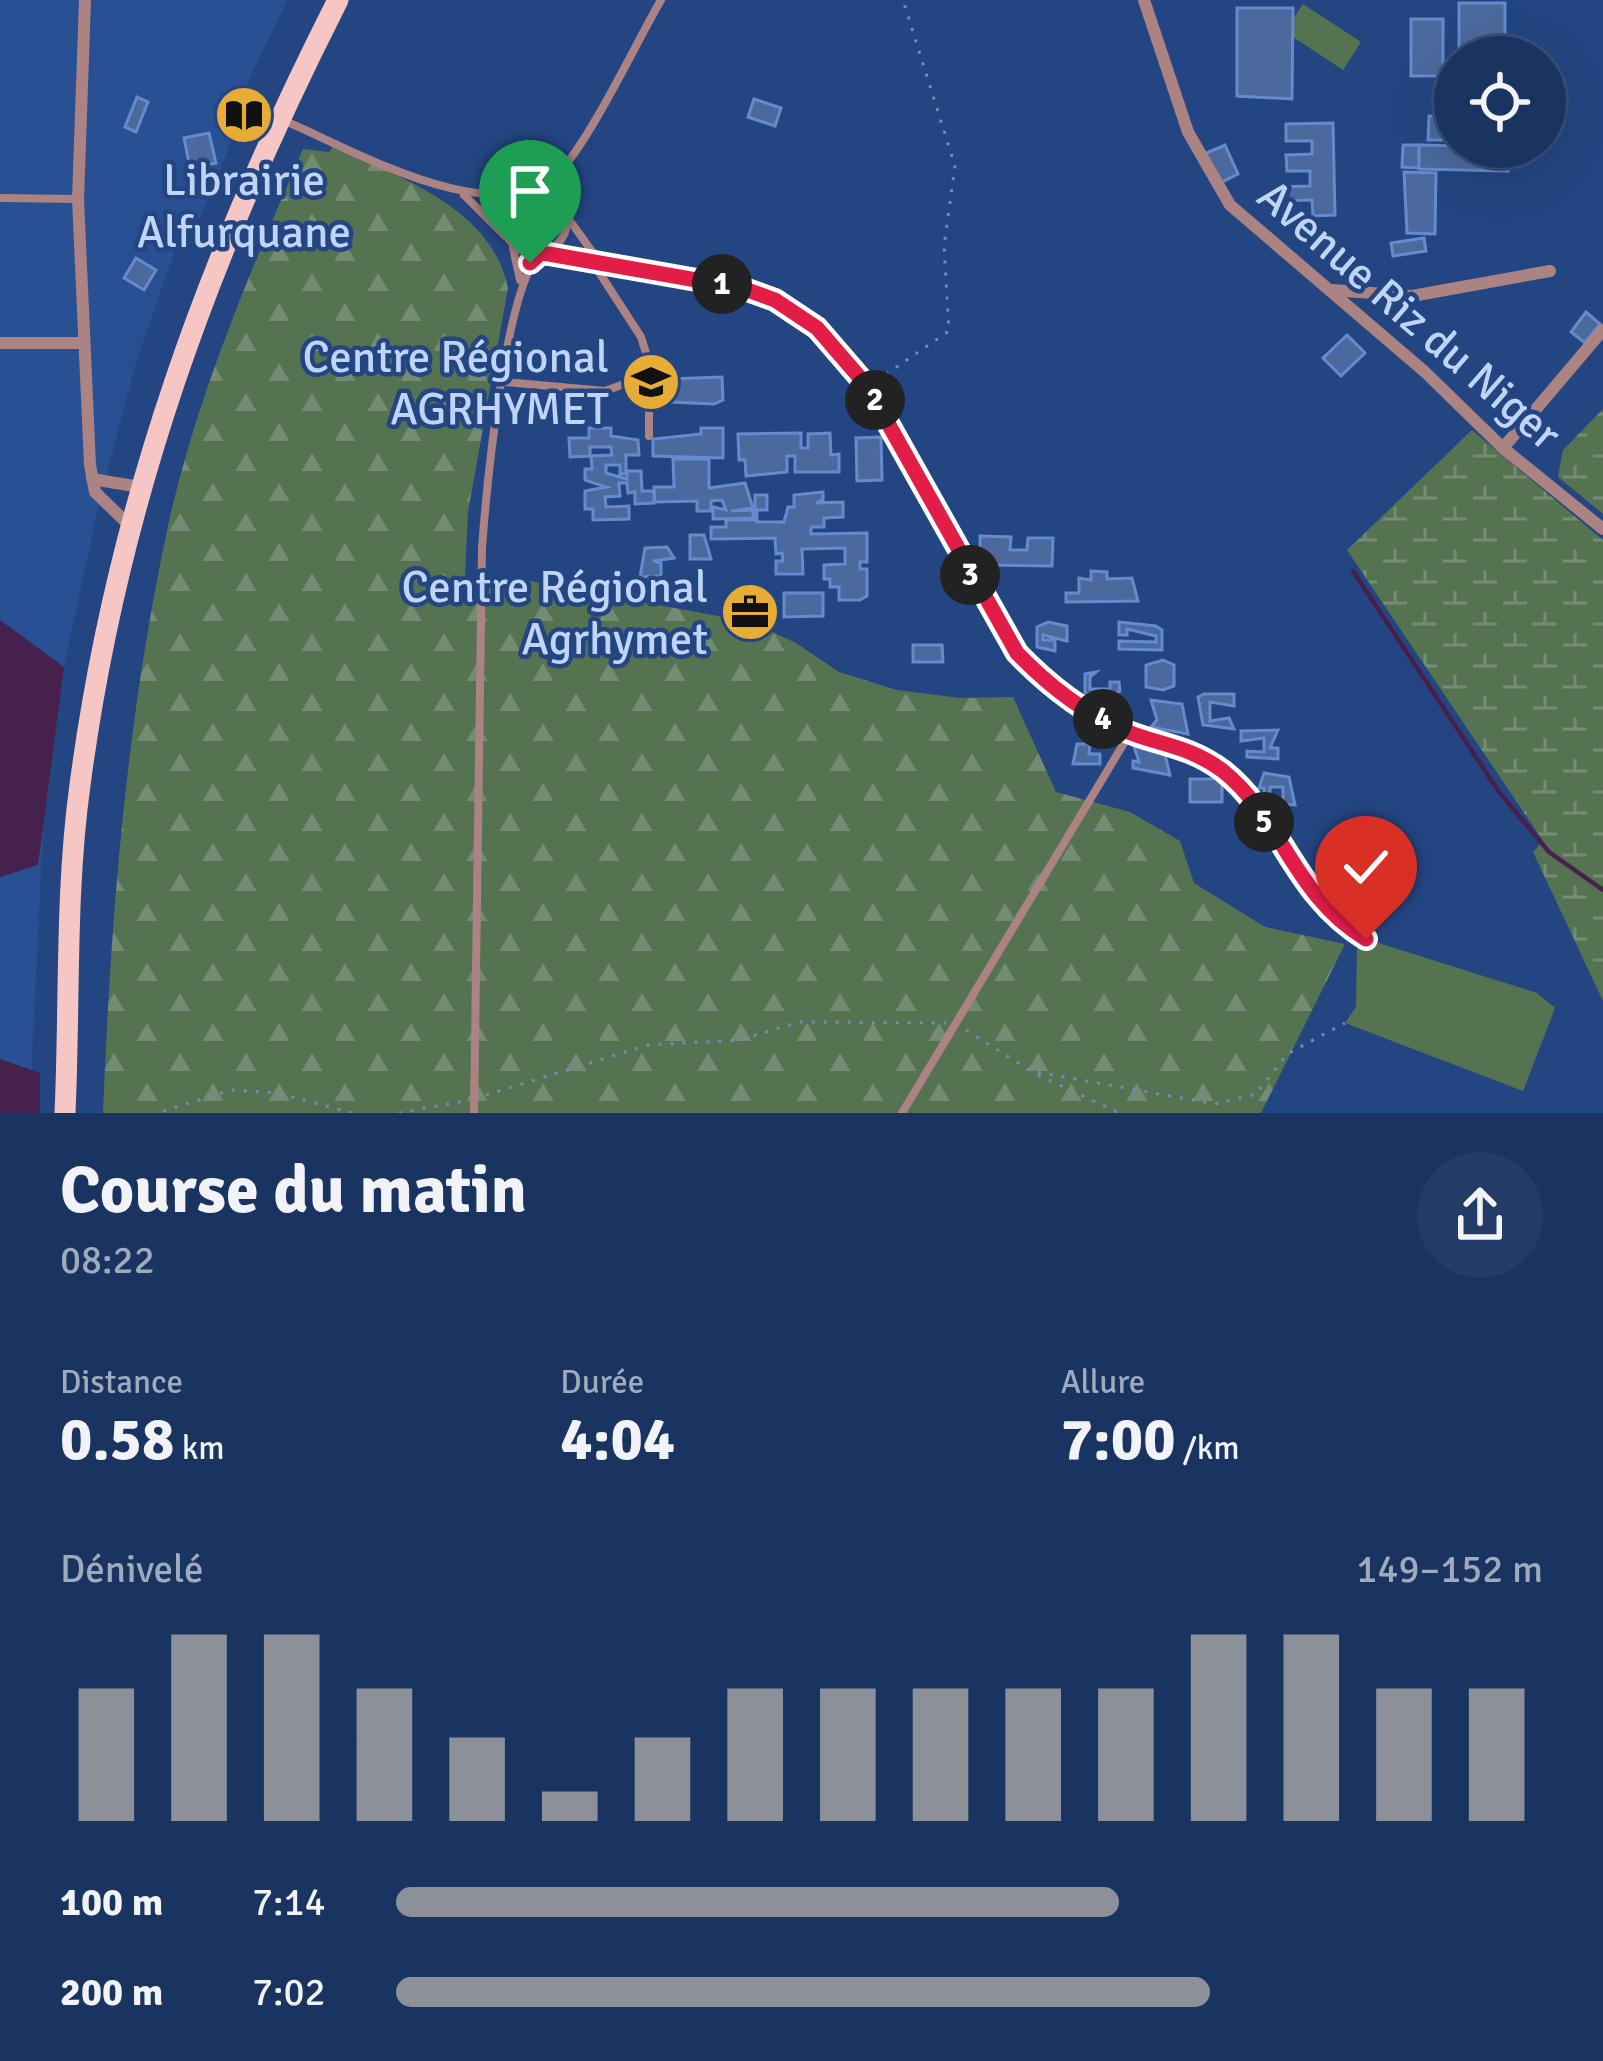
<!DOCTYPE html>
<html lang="fr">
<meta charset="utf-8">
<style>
:root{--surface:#1a3461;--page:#233c67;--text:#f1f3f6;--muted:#9faabd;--line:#384f76;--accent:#8c9099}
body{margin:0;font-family:Signika,sans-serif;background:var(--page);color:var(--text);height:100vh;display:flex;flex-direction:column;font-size:45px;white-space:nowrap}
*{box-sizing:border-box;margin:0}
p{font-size:39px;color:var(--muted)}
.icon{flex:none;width:66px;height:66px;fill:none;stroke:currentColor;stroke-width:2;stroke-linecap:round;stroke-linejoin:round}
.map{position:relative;height:1113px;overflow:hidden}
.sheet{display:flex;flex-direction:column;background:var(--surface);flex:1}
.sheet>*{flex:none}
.controls{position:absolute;left:1434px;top:36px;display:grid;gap:24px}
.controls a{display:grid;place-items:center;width:132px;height:132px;border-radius:50%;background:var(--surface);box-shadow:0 12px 48px #0002,0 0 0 3px var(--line);font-size:60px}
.pin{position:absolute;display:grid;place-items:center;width:102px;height:102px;color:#fff;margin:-123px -51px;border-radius:50% 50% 50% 0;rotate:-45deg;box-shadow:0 0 12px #0007}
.pin .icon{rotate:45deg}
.km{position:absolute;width:60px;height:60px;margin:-30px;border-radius:50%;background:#222;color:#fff;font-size:33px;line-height:60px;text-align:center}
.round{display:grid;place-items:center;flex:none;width:126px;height:126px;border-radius:63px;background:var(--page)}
.headline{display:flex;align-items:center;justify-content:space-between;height:204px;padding:0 60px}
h1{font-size:66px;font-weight:700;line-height:90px}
.metrics{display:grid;grid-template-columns:repeat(3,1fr);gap:18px;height:204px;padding:12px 60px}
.metrics div{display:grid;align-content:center}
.metrics b{font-size:60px;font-weight:700}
.metrics small{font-size:33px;font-weight:400}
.metrics p{font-size:33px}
.chart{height:336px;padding:24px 60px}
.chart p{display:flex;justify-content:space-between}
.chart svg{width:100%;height:216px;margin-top:12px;stroke:var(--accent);stroke-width:6}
ul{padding:0 60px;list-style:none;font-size:39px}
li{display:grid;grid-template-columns:192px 144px 1fr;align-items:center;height:90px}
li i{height:30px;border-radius:15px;background:var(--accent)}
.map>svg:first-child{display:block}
.built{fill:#295093}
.forest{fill:url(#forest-firs)}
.wetland{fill:url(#wetland-marsh)}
.pitch{fill:#567351}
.water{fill:#47214e}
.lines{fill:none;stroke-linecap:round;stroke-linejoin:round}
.stream{stroke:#47214e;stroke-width:4.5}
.building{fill:#4b699d;stroke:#658bce;stroke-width:3}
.path{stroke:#708cbb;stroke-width:3;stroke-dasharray:3 9;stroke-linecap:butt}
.service{stroke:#ab8382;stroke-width:8}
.minor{stroke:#ab8382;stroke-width:12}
.primary{stroke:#f6c6c4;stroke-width:21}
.route-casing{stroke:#fff;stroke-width:24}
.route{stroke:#e11d48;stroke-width:15}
.labels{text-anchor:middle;stroke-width:9;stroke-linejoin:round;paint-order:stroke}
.poi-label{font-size:45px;fill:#bfd4f7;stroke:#234581;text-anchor:end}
.street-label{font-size:45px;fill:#bfd4f7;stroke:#234581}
</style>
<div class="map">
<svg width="1603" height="1113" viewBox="0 0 1603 1113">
<defs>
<pattern id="forest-firs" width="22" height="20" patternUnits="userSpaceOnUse" patternTransform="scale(3)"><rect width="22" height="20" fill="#567351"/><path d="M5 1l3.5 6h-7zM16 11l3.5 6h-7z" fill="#748c73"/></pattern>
<pattern id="wetland-marsh" width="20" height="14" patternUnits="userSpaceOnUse" patternTransform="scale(3)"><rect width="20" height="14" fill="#567351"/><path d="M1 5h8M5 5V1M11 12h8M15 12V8" fill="none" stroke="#748c73"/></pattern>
</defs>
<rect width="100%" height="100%" fill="#234581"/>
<path class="built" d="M0,0H287L230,121L238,125L200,219L187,215L135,366L98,509L59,689L45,791L30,1099L0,1088Z"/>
<path class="forest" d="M333,146C399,178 491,206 508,288L468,512L465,577L519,579L750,622L796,643L839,672L897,690L960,698L1013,697L1056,792L1130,812L1180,841L1194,883L1265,927L1345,944L1261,1113H103C111,914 126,721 168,526C196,397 251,270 303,149L329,152Z"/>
<g class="wetland">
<path d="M1603,409V514L1558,477L1563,450Z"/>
<path d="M1472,430L1603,540V1001L1533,852L1543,841L1347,550Z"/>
</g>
<g class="pitch">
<path d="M1303,4L1361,42L1343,70L1293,37V19Z"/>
<path d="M1366,939L1537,993L1555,1008L1523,1091L1345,1023L1356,1007L1357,947Z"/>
</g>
<g class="water">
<path d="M0,620L64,667L38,865L0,877Z"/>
<path d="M0,1059L40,1073V1113H0Z"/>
</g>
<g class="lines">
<path class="stream" d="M1353,571L1499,792L1549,852L1603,890"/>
</g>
<g class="building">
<rect x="1459" y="3" width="46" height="54"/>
<path d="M1237,8H1293L1292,99L1237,96Z"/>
<rect x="1411" y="19" width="32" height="57"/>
<path d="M137,97L148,102L136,132L125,127Z"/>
<path d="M754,99L781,108L775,126L748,117Z"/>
<path d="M1429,116L1455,117V140H1428Z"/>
<path d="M1333,123L1335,215L1313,216L1312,200L1279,201V187L1310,186V171H1287L1286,155L1312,154V141H1286V124Z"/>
<path d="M209,133L216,163L190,168L184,138Z"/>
<path d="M1225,145L1238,174L1218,184L1204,154Z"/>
<path d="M1403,145H1419V168L1402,167Z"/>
<path d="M1419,145L1508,147V171L1419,169Z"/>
<path d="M1404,172L1436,173L1435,234L1407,233Z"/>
<path d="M1424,238L1426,251L1393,256L1391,243Z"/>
<path d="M136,258L156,270L144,290L124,278Z"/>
<path d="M1586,312L1600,324L1585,343L1571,332Z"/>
<path d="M1347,335L1365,353L1341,376L1323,358Z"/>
<path d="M722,377L723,400L714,404L670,402V379Z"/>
<path d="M589,428H611V436L638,440L639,455H626V474H620V465H606V473L627,479V471H641L642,491H654V503L635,504V492L628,493L627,483H619L620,496L605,497L606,507L629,506V519L593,520V509H585V491L606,487L585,480V469H592L591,456L612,455L611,447H590V456L570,457L569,438H589Z"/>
<path d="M701,428H723V458L653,456V439L701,434Z"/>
<path d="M801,433V448H808V434L830,433L831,455L839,454V472H795V456H787V472L746,476L745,460H739L738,434Z"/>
<path d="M881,437L882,480L857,481L856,438Z"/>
<path d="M673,459H709V488L745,483L753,508L731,511L753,510V518L713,519V507L726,510L722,500L711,501V511H697V501L655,502L654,487H674Z"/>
<path d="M823,492V500L816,503L843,502V517L824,518V527H811V534L867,533V562H860V569H867V596L860,600H839V587H830V579H824V565L845,564V548L802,549L803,574H776V561H783L782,553L776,554L775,538L711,539V527H726V520H755V495H767V510H757V522H784L788,507H794V495Z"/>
<path d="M690,535H704L711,559H690Z"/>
<path d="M980,536L1011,537L1010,550H1027L1028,538H1053L1052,566L988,565L980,561Z"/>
<path d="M667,547L674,558L653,561L661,563V576L640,577L645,548Z"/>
<path d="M1091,571L1107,572V579L1132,578L1138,601L1066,602V593H1079V578L1091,580Z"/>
<path d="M784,593H823V616L784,617Z"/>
<path d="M1048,622L1067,626V641L1043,635V640H1055V651L1037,647V627Z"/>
<path d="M1119,622L1156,626L1162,630V650L1119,649V641L1156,642V636L1127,629V635H1119Z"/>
<path d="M913,645H942L943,662H913Z"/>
<path d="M1163,660L1174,665V686L1163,690L1146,687V665Z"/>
<path d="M1096,672L1090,677V689H1110V682H1119L1120,691L1108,698L1085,694V674Z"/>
<path d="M1204,694H1234V706L1210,702V721L1229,718L1234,729L1203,725L1198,697Z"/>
<path d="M1151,700L1182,704L1188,734L1151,727L1157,720Z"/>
<path d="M1278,730L1270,748H1278V759L1247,757V751L1264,752V738L1241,741V731Z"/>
<path d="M1140,741L1163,746L1170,775L1133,768V761L1139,762L1133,743Z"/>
<path d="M1077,744H1090L1089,754H1100V764H1073Z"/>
<path d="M1264,773L1289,777L1295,805L1264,803L1283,799V787H1270V797H1264V788H1259Z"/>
<rect x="1190" y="779" width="32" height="23"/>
</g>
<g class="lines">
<g class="path">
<path d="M876,381L949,331L944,246L955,166L903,0"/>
<path d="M1137,732C1262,758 1269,881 1366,939"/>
<path d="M966,1030L1031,1071L1215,1104L1256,1094L1287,1054L1345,1023"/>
<path d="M1038,1075L1119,1113"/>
<path d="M486,1095L648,1045L739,1040L799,1022L946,1023"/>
<path d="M163,1111L231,1090L277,1093L352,1113"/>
<path d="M399,1113L465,1101"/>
</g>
<g class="service">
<path d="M285,121C352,149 500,237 562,169C593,134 635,45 661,0"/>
<path d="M563,168L565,204"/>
<circle cx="535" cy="221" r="32"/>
<path d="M464,195L505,236"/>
<path d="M0,198L78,199"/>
<path d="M568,218L601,264"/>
<path d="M513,248L520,280"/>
<path d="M595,266L641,337L651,369"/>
<circle cx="648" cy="382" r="13"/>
<path d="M504,382L605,391L635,380"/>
<path d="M649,436V396"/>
<path d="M474,1113L482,548C486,494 505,284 541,253L742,288L775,300L817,329L867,387L1017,653L1127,738L902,1113"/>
</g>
<g class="minor">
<path d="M85,0L78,199L90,465L95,492L131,527"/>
<path d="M1144,0L1188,132L1230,205L1425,372L1503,448L1603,529"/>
<path d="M1332,290L1412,296L1550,271"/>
<path d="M0,343H81"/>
<path d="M1503,448L1603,330"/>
<path d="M92,479L140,487"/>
</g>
<path class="primary" d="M65,1113C70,1004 65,893 80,785C117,503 210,252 338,0"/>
</g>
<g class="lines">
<g class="route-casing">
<path id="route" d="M530,263L541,253L549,254L742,288L775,300L817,328L867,386L1017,653C1046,683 1083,712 1121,729C1156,745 1187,744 1223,771C1282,818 1292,894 1366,939"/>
</g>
<use href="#route" class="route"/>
</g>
<defs>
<g id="library-disc" transform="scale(3)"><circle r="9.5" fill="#e6ac36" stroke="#234581"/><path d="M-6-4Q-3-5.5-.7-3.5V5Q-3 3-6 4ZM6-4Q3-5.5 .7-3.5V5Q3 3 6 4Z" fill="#111"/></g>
<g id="university-disc" transform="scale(3)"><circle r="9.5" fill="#e6ac36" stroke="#234581"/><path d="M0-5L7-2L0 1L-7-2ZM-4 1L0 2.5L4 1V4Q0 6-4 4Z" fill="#111"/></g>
<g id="office-disc" transform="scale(3)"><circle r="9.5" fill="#e6ac36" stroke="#234581"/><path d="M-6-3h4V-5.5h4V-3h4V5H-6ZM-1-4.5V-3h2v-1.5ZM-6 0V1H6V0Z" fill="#111"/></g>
</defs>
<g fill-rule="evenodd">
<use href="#library-disc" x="244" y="115"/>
<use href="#university-disc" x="651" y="382"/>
<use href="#office-disc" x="750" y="612"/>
</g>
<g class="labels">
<g class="poi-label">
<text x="244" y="195" text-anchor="middle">Librairie<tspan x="244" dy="52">Alfurquane</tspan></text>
<text x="609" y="372">Centre Régional<tspan x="609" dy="52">AGRHYMET</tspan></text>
<text x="708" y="602">Centre Régional<tspan x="708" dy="52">Agrhymet</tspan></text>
</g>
<g class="street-label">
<text transform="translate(1410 314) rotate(41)" y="16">Avenue Riz du Niger</text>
</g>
</g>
</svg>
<div class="controls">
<a><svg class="icon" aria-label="locate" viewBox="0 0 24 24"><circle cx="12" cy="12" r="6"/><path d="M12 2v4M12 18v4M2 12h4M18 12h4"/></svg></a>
</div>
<div class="pin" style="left:530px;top:263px;background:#1e9e55"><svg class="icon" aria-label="arrive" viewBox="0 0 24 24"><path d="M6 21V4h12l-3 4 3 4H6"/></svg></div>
<div class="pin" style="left:1366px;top:939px;background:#d93025"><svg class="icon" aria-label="check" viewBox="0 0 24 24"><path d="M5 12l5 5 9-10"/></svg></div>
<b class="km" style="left:722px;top:284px">1</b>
<b class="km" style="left:875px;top:400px">2</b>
<b class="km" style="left:970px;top:575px">3</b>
<b class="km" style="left:1103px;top:719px">4</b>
<b class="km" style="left:1264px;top:822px">5</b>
</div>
<section class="sheet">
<div class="headline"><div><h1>Course du matin</h1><p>08:22</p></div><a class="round"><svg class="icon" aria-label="share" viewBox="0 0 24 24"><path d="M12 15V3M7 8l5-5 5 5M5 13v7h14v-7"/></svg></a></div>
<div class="metrics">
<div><p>Distance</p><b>0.58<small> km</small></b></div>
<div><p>Durée</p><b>4:04</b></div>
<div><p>Allure</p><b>7:00<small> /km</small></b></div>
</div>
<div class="chart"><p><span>Dénivelé</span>149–152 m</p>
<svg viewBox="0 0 160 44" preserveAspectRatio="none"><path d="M5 44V17M15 44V6M25 44V6M35 44V17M45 44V27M55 44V38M65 44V27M75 44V17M85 44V17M95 44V17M105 44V17M115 44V17M125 44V6M135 44V6M145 44V17M155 44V17"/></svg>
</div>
<ul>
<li><b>100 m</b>7:14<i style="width:63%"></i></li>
<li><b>200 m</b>7:02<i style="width:71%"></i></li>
</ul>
</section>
